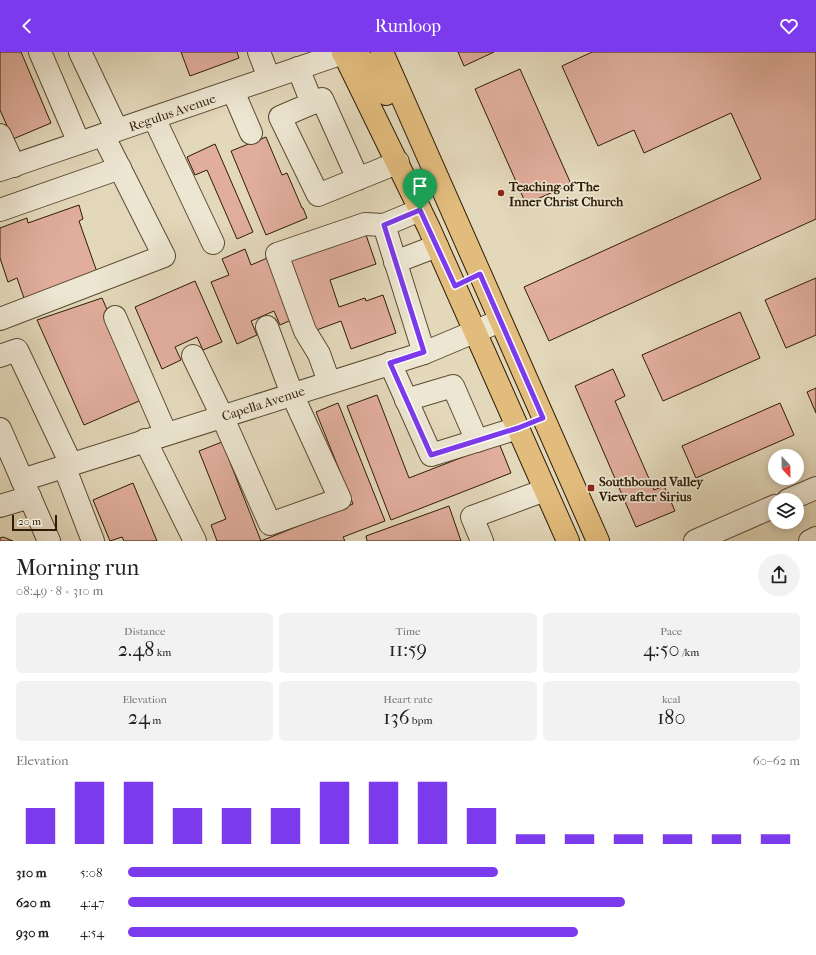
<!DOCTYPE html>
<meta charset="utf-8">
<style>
:root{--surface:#fff;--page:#f2f2f2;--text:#222;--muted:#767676;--accent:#7c3aed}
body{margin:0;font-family:"IM FELL French Canon",serif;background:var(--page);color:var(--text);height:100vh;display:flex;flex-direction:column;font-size:15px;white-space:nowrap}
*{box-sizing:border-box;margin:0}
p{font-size:13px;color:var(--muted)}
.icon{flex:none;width:22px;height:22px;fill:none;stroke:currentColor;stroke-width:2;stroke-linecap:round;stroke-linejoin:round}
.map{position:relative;height:489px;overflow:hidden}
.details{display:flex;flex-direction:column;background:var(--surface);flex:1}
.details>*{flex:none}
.needle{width:26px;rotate:158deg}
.controls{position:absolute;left:768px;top:397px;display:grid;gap:8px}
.controls a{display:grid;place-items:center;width:36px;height:36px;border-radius:50%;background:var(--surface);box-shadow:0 2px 10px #0003;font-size:20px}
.scale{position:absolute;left:12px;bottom:10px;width:45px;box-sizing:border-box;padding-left:4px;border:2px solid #2e1c04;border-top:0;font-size:11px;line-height:14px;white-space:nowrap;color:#2e1c04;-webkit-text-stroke:3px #ede6d2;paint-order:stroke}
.pin{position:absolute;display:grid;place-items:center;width:34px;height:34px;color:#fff;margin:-41px -17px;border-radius:50% 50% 50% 0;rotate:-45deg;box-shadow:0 0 4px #0007}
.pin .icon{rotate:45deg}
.round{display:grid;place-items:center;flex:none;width:42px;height:42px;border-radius:21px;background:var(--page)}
.overview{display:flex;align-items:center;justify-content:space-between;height:68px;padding:0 16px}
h1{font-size:22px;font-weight:600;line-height:30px}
.metrics{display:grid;grid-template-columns:repeat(3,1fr);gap:6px;height:68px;padding:4px 16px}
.metrics div{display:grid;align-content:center;border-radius:6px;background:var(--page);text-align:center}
.metrics b{font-size:20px;font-weight:600}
.metrics small{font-size:11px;font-weight:400}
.metrics p{font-size:11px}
.chart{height:112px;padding:8px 16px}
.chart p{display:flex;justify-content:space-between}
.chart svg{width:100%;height:72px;margin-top:4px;stroke:var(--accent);stroke-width:6}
ul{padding:0 16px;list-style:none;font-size:13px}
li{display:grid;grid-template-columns:64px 48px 1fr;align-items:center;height:30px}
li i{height:10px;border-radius:5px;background:var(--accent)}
header{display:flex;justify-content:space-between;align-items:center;height:52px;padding:0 16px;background:var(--accent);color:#fff;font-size:18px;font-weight:600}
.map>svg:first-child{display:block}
.building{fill:#e1ae9d;stroke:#2e1c04}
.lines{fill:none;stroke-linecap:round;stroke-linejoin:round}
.minor-casing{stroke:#5b4b32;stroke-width:24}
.major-casing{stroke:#2e1c04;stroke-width:24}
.minor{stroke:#ede6d2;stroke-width:22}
.major{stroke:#e2bc7d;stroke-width:22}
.route-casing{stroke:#fff;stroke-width:8}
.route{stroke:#7c3aed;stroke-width:5}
.poi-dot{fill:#8f2418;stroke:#ede6d2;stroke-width:1.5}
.labels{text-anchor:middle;stroke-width:3.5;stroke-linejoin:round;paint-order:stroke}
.street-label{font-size:13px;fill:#2e1c04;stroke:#ede6d2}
.poi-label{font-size:13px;font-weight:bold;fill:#2e1c04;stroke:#ede6d2;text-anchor:start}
</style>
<header><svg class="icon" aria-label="back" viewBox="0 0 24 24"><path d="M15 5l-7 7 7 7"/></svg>Runloop<svg class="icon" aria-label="heart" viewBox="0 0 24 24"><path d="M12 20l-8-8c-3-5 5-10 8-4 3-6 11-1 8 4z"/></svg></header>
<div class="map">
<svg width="816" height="489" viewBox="0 0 816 489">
<rect width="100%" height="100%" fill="#e3d8ba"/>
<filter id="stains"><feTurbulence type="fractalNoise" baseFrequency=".005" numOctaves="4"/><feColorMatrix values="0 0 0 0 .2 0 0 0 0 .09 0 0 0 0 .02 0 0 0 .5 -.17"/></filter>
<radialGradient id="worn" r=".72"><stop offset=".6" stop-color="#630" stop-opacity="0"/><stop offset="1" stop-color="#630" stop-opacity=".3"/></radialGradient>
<g class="building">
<path d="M0,0H21L51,71L13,87L0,58Z"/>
<path d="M181,0H237L239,6L190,24Z"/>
<path d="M458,0H494L464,14Z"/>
<path d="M592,0H816V167L549,289L524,235L761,127L731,61L644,101L634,78L598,94L562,14Z"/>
<path d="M520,17L571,132L526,152L475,37Z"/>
<path d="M266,85L282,123L287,121L302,156H303L307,166L266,183L231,99Z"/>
<path d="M215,92L253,180L237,187L207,118L195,123L187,105Z"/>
<path d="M79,153L83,167L79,169L97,220L24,246L17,226L8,230L0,206V176L27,166L28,171Z"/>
<path d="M365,180L376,212L330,228L339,255L365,246L366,249L383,243L396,281L351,297L341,269L314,279L289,206Z"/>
<path d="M245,197L251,213L272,204L298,265L280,273L274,259L251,269L257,283L237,292L211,230L229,223L222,207Z"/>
<path d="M816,226V283L786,296L765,248Z"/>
<path d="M195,229L222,290L203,298L197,285L175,295L181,308L162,317L135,255Z"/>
<path d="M102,246L146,346L84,373L37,268Z"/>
<path d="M740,260L760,306L663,349L642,303Z"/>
<path d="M613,317L625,344L615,349L654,438L664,434L675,459L636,475L575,334Z"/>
<path d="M816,336V361L807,340Z"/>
<path d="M377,343L409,426L499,391L511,421L391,468L347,354Z"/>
<path d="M338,351L385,469L343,485L345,489H217L211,473L226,467L199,399L222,390L261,489L353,452L316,360Z"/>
<path d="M780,351L794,383L696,426L682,394Z"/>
<path d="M133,431L157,489H124L122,485L110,489L93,448Z"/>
<path d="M449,454L461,489H367L366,484Z"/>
<path d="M3,485L13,489H0V486Z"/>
</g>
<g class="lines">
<g class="minor-casing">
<g id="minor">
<path d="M40,0L79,91"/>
<path d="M80,0L117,78"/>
<path d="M259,0L269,26"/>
<path d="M298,16L312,51"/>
<path d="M233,39L251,81"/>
<path d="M154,66L213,191"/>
<path d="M0,83L14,114"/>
<path d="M0,118L343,1"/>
<path d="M358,127L322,47L280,65L318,143L387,115L398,110"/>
<path d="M0,158L120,116"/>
<path d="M384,173L424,301"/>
<path d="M395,210L437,194"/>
<path d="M115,265L166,382"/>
<path d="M0,267L164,204L103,83"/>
<path d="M0,304L17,298L71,412"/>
<path d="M193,304L222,364L270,472L340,447L292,342L267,275"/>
<path d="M390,311L431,403L518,376"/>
<path d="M329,330L319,302L305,279L277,202L365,172L384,173L420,158"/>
<path d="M406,348L453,334L477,389"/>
<path d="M0,377L49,489"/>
<path d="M145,388L195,489"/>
<path d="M64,414L93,489"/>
<path d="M22,428L424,301L500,269"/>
<path d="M788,448L816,436"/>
<path d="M0,454L30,445"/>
<path d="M482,489L472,465L545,438"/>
<path d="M695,489L775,454"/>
<path d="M810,489L816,486"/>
</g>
</g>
<g class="major-casing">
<g id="major">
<path d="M343,0L429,176L568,489"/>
<path d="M382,0L598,489"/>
<path d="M343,1C372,10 374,15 386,42"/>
</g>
</g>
<use href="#minor" class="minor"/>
<use href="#major" class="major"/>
</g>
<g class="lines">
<g class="route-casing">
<path id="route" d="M420,158L455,234L480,222L543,366L518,376L431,403L390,311L424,300L384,173Z"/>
</g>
<use href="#route" class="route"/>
</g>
<g class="poi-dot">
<circle cx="501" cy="141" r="4"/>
<rect x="587" y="432" width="8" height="8" rx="2"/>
</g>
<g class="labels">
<g class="street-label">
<text transform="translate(172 60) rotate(-19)" y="5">Regulus Avenue</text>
<text transform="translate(263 351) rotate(-18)" y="5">Capella Avenue</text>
</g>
<g class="poi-label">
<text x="509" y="139">Teaching of The<tspan x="509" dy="15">Inner Christ Church</tspan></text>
<text x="599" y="434">Southbound Valley<tspan x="599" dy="15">View after Sirius</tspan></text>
</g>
</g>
<rect width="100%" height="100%" filter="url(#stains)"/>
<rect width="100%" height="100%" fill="url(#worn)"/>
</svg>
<div class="controls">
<a><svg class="needle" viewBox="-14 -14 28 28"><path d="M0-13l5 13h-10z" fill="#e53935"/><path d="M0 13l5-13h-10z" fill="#767676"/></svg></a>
<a><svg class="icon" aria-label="layers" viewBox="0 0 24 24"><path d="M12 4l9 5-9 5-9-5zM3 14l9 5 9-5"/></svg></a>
</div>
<div class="scale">20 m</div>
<div class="pin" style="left:420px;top:158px;background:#1e9e55"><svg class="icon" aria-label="arrive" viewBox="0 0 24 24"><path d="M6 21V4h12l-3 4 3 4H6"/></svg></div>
</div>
<section class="details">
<div class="overview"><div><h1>Morning run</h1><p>08:49 · 8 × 310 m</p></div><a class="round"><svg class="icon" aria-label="share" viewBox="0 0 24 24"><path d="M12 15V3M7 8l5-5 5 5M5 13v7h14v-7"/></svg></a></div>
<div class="metrics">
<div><p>Distance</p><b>2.48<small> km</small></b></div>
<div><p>Time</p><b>11:59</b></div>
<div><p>Pace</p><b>4:50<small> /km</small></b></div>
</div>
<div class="metrics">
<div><p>Elevation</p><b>24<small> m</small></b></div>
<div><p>Heart rate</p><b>136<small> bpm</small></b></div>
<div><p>kcal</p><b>180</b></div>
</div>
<div class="chart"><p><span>Elevation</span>60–62 m</p>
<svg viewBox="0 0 160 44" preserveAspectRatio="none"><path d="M5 44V22M15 44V6M25 44V6M35 44V22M45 44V22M55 44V22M65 44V6M75 44V6M85 44V6M95 44V22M105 44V38M115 44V38M125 44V38M135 44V38M145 44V38M155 44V38"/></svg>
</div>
<ul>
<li><b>310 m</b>5:08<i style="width:55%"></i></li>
<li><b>620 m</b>4:47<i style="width:74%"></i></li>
<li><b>930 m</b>4:54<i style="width:67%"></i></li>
</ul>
</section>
